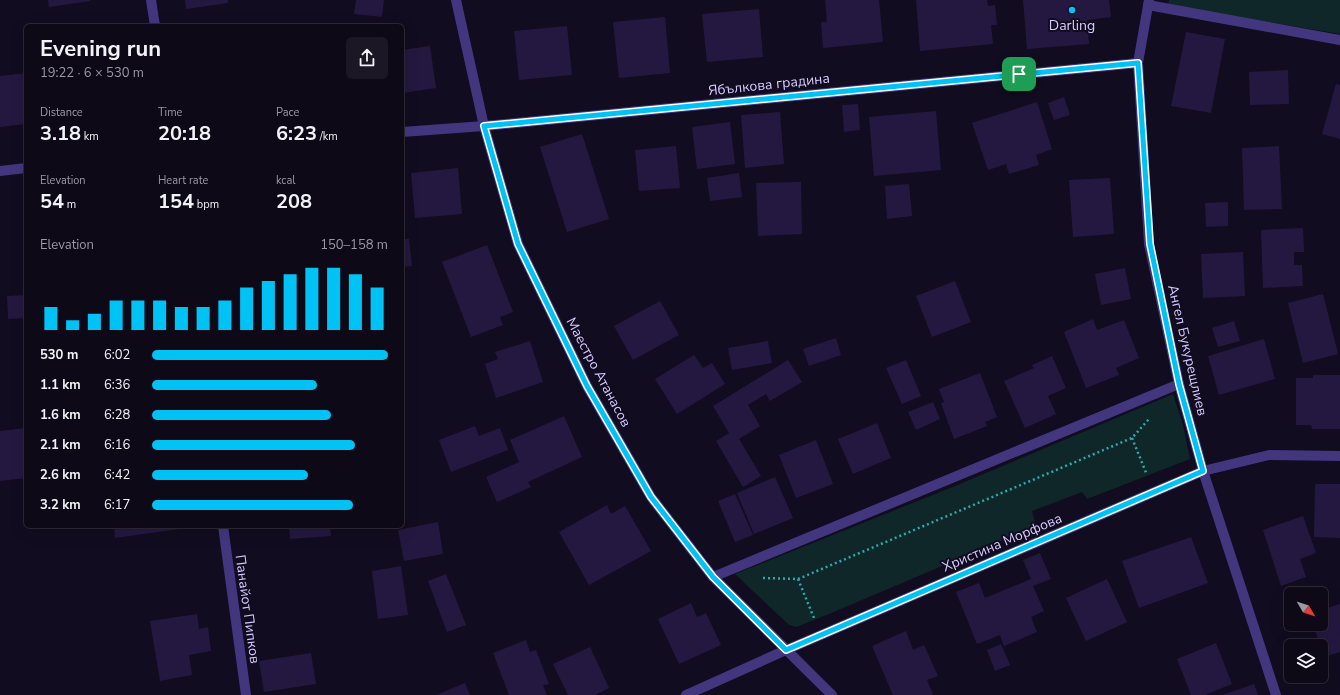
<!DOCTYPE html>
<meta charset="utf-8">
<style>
:root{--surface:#0d0917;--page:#1b1724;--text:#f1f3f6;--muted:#9a9aa1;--line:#2d2a36;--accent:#01c2f4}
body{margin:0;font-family:"Nunito Sans",sans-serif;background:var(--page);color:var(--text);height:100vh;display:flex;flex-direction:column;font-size:15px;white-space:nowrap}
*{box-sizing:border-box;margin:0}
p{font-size:13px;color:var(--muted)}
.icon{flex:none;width:22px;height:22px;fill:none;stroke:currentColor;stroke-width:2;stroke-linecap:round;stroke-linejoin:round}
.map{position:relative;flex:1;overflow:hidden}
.sheet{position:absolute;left:24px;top:24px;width:380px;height:504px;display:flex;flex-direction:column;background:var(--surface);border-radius:6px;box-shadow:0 4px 16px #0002,0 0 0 1px var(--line)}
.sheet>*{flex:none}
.needle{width:26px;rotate:129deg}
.tools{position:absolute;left:1284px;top:587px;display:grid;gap:8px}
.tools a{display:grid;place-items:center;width:44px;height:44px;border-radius:6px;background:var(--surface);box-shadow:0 4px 16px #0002,0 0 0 1px var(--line);font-size:20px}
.pin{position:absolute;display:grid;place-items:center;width:34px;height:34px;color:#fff;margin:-17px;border-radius:8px;box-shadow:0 2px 6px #0006}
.round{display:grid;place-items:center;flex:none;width:42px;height:42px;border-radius:6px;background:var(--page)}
.overview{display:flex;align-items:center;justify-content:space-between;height:68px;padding:0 16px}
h1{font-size:22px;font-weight:700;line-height:30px}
.metrics{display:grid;grid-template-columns:repeat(3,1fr);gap:6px;height:68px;padding:4px 16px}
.metrics div{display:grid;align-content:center}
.metrics b{font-size:20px;font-weight:700}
.metrics small{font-size:11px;font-weight:400}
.metrics p{font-size:11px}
.chart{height:112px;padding:8px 16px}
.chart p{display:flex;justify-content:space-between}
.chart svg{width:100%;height:72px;margin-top:4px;stroke:var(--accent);stroke-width:6}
ul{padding:0 16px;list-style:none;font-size:13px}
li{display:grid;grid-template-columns:64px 48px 1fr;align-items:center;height:30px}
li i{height:10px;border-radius:5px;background:var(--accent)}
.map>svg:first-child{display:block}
.green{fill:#0f2729}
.building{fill:#251840}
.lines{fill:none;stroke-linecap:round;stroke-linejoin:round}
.path{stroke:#2ea9b0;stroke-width:2.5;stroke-dasharray:2 3;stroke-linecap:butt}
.minor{stroke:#42377e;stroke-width:10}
.route-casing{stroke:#fff;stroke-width:8}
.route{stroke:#01c2f4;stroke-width:5}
.poi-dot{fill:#01c2f4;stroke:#110c1f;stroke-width:1.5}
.labels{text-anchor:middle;stroke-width:4;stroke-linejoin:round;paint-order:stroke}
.poi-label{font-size:14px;fill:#d6caff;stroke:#110c1f}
.street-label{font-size:14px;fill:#d6caff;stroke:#110c1f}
</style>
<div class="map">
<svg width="1340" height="695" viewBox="0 0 1340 695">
<rect width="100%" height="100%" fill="#110c1f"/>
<g class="green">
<path d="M1169,0H1340V34L1168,5Z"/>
<path d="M1173,394L1183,425L1190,459L1087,499L1082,492L1032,511L1036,526L829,614L796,627L789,625L735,574L955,486Z"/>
</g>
<g class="building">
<path d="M48,0H90V1L49,7Z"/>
<path d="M185,0H228V3L186,9Z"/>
<path d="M356,0H384L382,17L354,14Z"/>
<path d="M825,0H879L883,42L823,48L821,22H827Z"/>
<path d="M916,0H987L988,6L995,5L997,25H991L993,44L920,51Z"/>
<path d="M1023,0H1109L1111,17L1087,20L1089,44L1027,49Z"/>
<path d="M759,9L763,57L707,62L702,14Z"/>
<path d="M665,17L670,73L619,78L613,22Z"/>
<path d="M567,26L572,75L519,80L514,31Z"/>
<path d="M1186,32L1225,39L1211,113L1171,106Z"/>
<path d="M430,46L436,88L402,93V50Z"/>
<path d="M1288,70L1289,104L1250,105L1249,72Z"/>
<path d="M26,73V124L0,127V76Z"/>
<path d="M1336,84L1340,85V139L1322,134Z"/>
<path d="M1064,97L1070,115L1054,120L1048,103Z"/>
<path d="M1037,102L1052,149L1036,155L1039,165L1009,174L1006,164L988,170L972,123Z"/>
<path d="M858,104L860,130L844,132L842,105Z"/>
<path d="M936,111L941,170L874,176L869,117Z"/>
<path d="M780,112L784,164L745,168L741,115Z"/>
<path d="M730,122L735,164L697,169L692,127Z"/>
<path d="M582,134L609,219L567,232L540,147Z"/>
<path d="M676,146L680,188L639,191L635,150Z"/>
<path d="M1279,146L1282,209L1244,210L1242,148Z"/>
<path d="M458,168L462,214L415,218L411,173Z"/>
<path d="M739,173L742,197L710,201L707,178Z"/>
<path d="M1110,178L1114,234L1073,237L1069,180Z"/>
<path d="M801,182L802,234L758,236L756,183Z"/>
<path d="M909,184L912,216L887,219L885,186Z"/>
<path d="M1228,202V226L1206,227L1205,203Z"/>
<path d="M1303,228L1304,252H1294V265H1302L1303,286L1263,288L1261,230Z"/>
<path d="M402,239H409L412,266L402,267Z"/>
<path d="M487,245L513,312L500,317L503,325L471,337L442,262Z"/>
<path d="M1243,252L1245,296L1203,298L1201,254Z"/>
<path d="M1125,268L1131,299L1101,305L1095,274Z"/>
<path d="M955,281L971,322L932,337L916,296Z"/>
<path d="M1323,294L1338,354L1303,363L1288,303Z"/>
<path d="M26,295V318L8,319L7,296Z"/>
<path d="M660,301L679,335L633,360L614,326Z"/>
<path d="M1093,319L1097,330L1124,320L1139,358L1116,368L1119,375L1086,388L1064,332Z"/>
<path d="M1234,321L1240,341L1218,347L1212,328Z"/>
<path d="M836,338L841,355L809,366L803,349Z"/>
<path d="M1264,339L1275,379L1219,395L1208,356Z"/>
<path d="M530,341L543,382L496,398L485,364L498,359L495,352Z"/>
<path d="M768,341L772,363L732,370L728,348Z"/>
<path d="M694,355L703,368L712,363L725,384L677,414L655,379Z"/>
<path d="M1052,356L1066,388L1048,396L1056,414L1025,428L1004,381L1034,368L1032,365Z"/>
<path d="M788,360L802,382L770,401L766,394L748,405L760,426L739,439L761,476L743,487L716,441L729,433L713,406Z"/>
<path d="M906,360L921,396L902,404L886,368Z"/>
<path d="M980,373L997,417L985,422L987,426L954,439L941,403L944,402L939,389Z"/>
<path d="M1313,375H1340V429H1312L1311,425H1296V378H1313Z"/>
<path d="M933,402L940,419L916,430L908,412Z"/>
<path d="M564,416L582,457L528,482L531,487L497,502L486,477L519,462L510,440Z"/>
<path d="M877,423L891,458L853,474L838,439Z"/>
<path d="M475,426L479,436L500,428L508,450L451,472L439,440Z"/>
<path d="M26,428V478L0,481V431Z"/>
<path d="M816,440L833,484L796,498L779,455Z"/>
<path d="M775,477L793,518L754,534L737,493Z"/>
<path d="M1315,484H1340V538L1314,537Z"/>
<path d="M735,494L753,535L735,542L718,501Z"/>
<path d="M607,505L611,514L625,506L651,551L589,585L559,532Z"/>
<path d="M1303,516L1316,553L1300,559L1306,577L1281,586L1263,530Z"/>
<path d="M438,522L443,554L404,561L398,530Z"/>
<path d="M114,526H180V529L115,538Z"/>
<path d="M289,526H330L331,536L290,539Z"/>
<path d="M1191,537L1208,583L1139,608L1122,561Z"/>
<path d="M1040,553L1051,579L1033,586L1044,611L1031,617L1037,632L1004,646L1000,635L977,644L956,592L979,583L985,598L1031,579L1023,560Z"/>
<path d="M401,566L408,615L378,619L372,571Z"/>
<path d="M446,574L466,625L447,632L428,581Z"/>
<path d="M1107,579L1127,622L1086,641L1066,598Z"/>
<path d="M691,603L697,617L706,613L721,645L679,664L658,619Z"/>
<path d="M1340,604V652L1324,657L1313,624H1321V610Z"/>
<path d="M197,614L199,629L208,627L211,651L189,655L192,675L160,681L150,621Z"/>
<path d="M906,631L913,650L924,645L938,676L927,680L933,694L931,695H893L872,646Z"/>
<path d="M526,640L530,652L536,650L549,684L543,685L547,695H509L493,653Z"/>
<path d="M1216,643L1232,684L1205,695H1191L1177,659Z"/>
<path d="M1001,644L1010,665L995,671L987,650Z"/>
<path d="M590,647L609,688L595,695H568L553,664Z"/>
<path d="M311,653L316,684L264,692L259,661Z"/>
<path d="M465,683L470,695H436Z"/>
<path d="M1254,684L1258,695H1222Z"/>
</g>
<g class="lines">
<g class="path">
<path d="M1132,438L1147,475"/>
<path d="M763,578L798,579L1132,438L1149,419"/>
<path d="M798,579L814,618"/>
</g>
<g class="minor">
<path d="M151,0L155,26"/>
<path d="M456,0L484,126L518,244L587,386L651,497L713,577L832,695"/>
<path d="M1149,0L1138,63L1149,244L1179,384L1203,471L1276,695"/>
<path d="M1148,5L1340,40"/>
<path d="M402,132L484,126L1138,63"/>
<path d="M0,171L26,168"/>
<path d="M223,526L246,695"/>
<path d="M713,577L1179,384"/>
<path d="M686,695L786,650L1203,471L1269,455L1340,456"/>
</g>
</g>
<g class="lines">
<g class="route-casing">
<path id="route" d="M1138,63L1150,244L1179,384L1203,471L786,650L713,577L651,497L587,386L518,244L484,126Z"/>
</g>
<use href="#route" class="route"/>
</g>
<circle class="poi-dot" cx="1072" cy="10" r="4"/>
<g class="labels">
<g class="poi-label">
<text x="1072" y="30">Darling</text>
</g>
<g class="street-label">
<text transform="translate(769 84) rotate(-6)" y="5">Ябълкова градина</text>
<text transform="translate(1188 350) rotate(77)" y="5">Ангел Букурещлиев</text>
<text transform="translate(599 372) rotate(62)" y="5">Маестро Атанасов</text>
<text transform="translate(1002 542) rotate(-23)" y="5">Христина Морфова</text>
<text transform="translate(248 609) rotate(82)" y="5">Панайот Пипков</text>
</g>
</g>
</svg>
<div class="tools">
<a><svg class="needle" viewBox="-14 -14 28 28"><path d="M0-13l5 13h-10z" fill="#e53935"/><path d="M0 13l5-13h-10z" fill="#9a9aa1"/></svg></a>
<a><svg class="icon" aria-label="layers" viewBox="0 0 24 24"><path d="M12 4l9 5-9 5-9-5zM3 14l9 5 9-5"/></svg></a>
</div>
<div class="pin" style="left:1019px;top:74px;background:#1e9e55"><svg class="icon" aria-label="arrive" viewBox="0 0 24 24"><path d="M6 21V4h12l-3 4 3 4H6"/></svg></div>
<section class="sheet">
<div class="overview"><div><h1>Evening run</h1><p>19:22 · 6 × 530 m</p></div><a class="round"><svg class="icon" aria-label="share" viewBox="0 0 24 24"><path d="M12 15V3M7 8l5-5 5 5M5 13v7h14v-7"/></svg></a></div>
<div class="metrics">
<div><p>Distance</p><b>3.18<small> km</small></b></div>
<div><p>Time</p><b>20:18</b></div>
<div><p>Pace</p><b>6:23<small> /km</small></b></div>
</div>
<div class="metrics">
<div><p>Elevation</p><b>54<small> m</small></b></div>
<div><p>Heart rate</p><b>154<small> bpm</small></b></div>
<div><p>kcal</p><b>208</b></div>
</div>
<div class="chart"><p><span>Elevation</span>150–158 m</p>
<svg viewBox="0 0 160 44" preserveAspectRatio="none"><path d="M5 44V30M15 44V38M25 44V34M35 44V26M45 44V26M55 44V26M65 44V30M75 44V30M85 44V26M95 44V18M105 44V14M115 44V10M125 44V6M135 44V6M145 44V10M155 44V18"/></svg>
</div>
<ul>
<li><b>530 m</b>6:02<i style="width:100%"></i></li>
<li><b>1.1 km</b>6:36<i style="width:70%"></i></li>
<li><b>1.6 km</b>6:28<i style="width:76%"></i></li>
<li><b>2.1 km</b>6:16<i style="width:86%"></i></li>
<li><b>2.6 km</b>6:42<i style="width:66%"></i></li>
<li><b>3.2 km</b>6:17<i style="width:85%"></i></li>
</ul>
</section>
</div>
